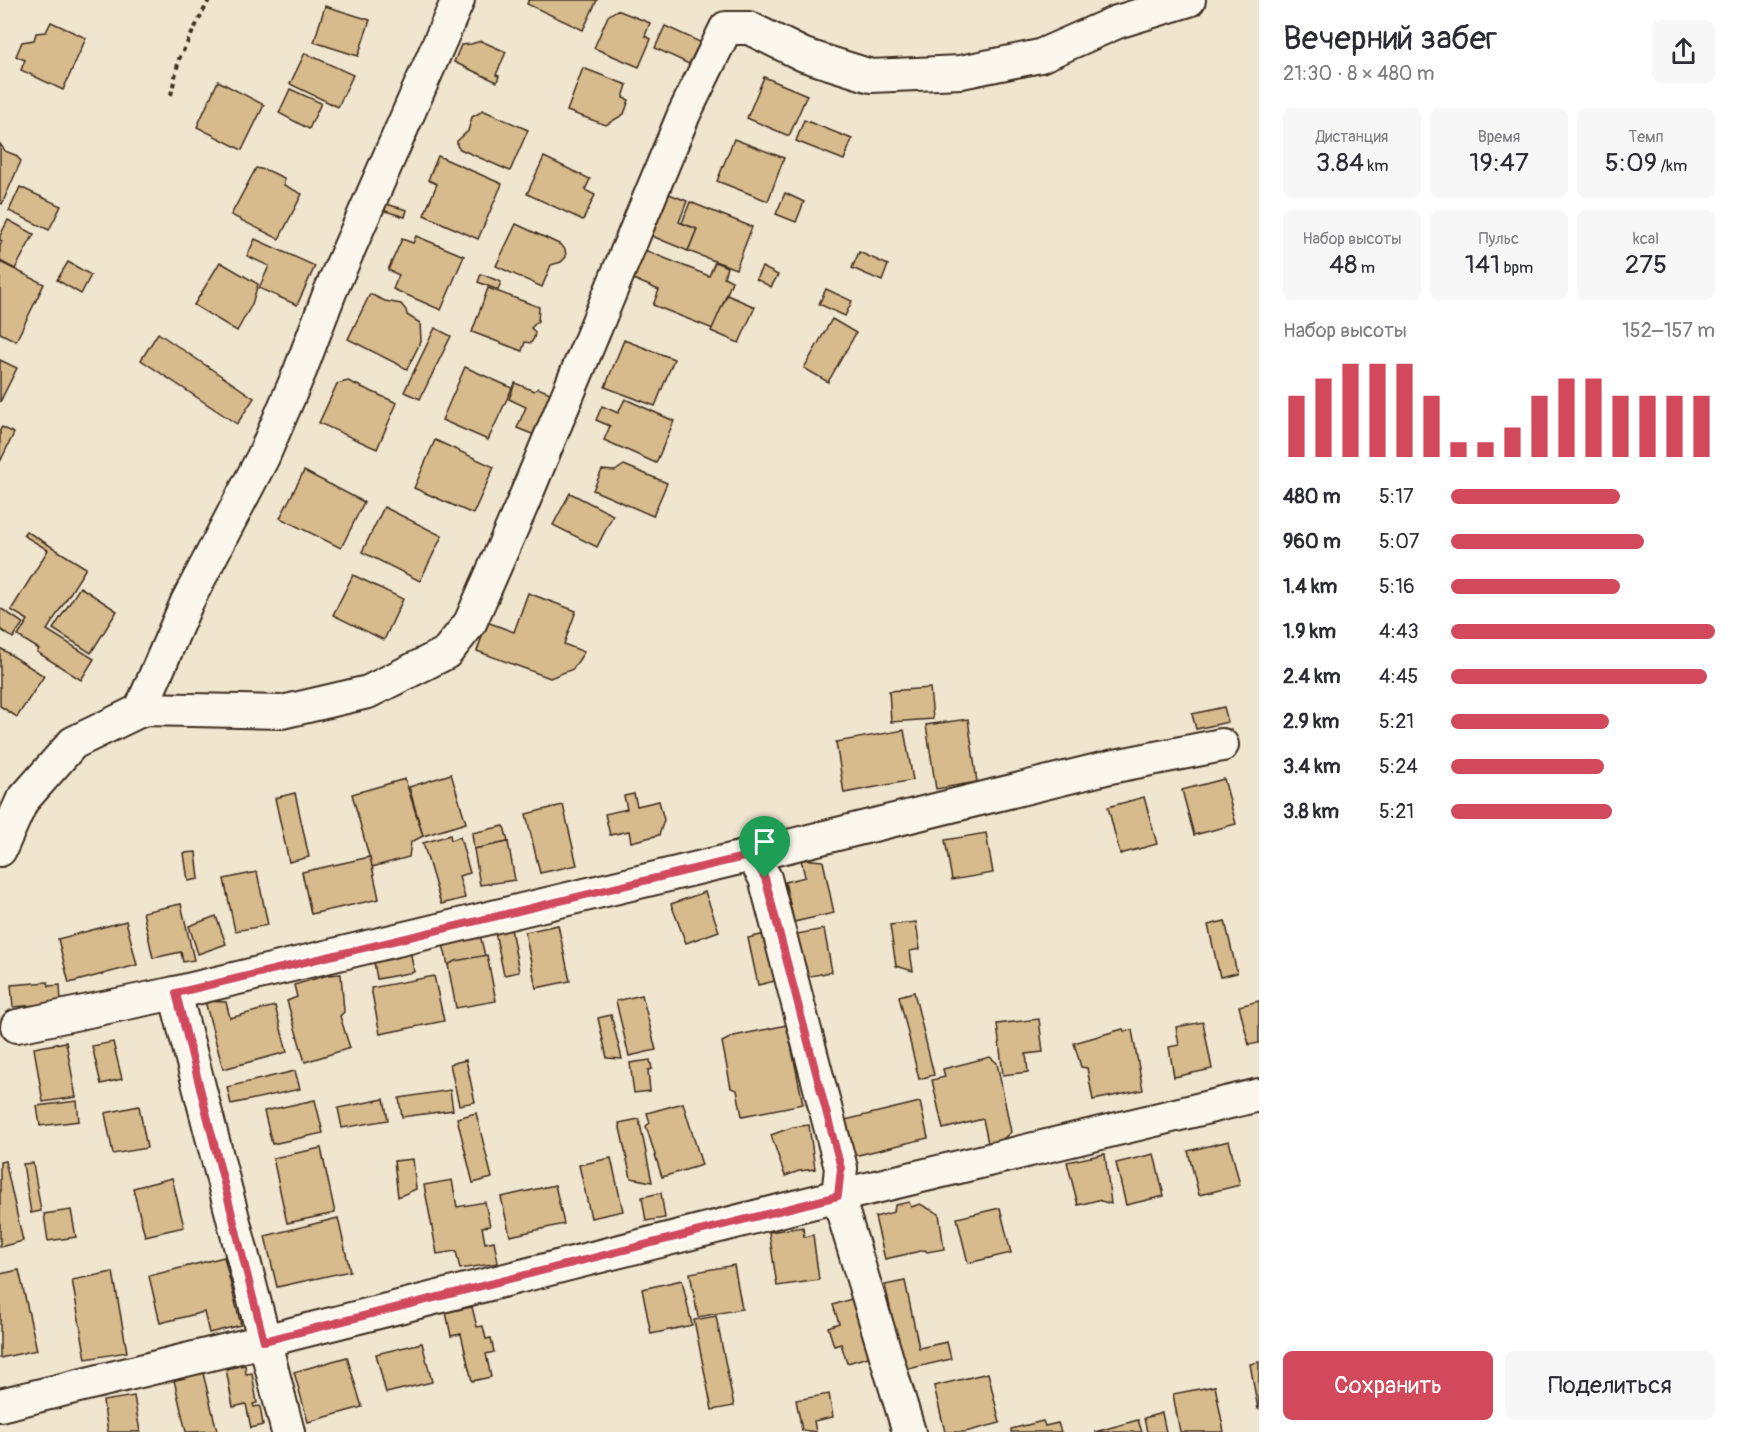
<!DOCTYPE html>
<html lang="ru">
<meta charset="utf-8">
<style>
:root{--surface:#fff;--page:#f7f7f7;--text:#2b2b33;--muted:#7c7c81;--accent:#d1495b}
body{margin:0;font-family:Pangolin,sans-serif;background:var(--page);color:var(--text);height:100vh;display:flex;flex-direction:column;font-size:22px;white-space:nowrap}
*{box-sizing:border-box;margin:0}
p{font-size:20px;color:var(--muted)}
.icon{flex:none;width:33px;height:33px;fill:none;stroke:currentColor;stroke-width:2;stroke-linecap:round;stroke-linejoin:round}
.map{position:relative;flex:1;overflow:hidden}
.drawer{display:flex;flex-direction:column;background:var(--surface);width:480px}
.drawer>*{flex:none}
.pin{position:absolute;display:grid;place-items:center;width:51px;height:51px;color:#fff;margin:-62px -26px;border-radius:50% 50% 50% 0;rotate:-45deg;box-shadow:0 0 6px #0007}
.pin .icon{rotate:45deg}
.round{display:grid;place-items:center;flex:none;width:63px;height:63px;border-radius:9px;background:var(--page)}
.summary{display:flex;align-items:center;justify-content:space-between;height:102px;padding:0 24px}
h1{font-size:33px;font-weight:600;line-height:45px}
.stats{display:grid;grid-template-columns:repeat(3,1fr);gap:9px;height:102px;padding:6px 24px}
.stats div{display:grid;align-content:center;border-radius:9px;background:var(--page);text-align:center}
.stats b{font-size:26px;font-weight:600}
.stats small{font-size:16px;font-weight:400}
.stats p{font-size:16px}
.chart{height:168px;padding:12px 24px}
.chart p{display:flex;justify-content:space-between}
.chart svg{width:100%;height:108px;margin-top:6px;stroke:var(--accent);stroke-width:6}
.button{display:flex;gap:12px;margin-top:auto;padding:12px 24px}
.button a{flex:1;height:69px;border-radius:9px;background:var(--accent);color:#fff;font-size:24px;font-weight:600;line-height:69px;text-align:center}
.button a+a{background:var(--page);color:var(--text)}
ul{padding:0 24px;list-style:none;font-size:20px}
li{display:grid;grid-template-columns:96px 72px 1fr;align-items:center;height:45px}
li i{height:15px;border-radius:8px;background:var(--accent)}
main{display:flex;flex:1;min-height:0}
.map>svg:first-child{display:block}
.building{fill:#d8bb8c;stroke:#3b2a1e;stroke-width:1.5}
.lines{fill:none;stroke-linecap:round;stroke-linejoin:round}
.minor-casing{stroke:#3b2a1e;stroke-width:36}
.path{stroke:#3b2a1e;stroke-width:4;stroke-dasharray:4.5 4.5;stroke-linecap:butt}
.minor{stroke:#fbf7ec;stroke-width:32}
.route-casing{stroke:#fff;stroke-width:12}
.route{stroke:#d1495b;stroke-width:8}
</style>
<main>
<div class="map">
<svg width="1259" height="1432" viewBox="0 0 1259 1432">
<rect width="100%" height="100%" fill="#f0e5cf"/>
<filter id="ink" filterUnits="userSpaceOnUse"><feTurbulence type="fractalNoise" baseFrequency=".0167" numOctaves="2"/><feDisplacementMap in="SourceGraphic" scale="12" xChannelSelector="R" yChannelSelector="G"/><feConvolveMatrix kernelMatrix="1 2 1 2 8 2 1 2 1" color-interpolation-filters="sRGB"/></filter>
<g filter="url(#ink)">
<g class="building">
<path d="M529,0H597L583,30L527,4Z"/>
<path d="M325,6L370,20L358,56L314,42Z"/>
<path d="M617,10L650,23L645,36L651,39L639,67L594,48L608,16Z"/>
<path d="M51,22L86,38L63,90L21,70L25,60L16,56L22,42L34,40L36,33L46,32Z"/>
<path d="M665,26L700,42L689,64L655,48Z"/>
<path d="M481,41L506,52L496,75L499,76L497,82L454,62L461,45L471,44Z"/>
<path d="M305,53L353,75L338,107L290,84Z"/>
<path d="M583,68L627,85L623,98L629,100L624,114L606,125L567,111Z"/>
<path d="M764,77L807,95L789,136L747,118Z"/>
<path d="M218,81L264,105L242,150L197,127Z"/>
<path d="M290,89L321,103L309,129L279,113Z"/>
<path d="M482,110L528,130L510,171L460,149L457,146V141L468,131L472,117L481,112Z"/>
<path d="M804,120L852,139L844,160L796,141Z"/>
<path d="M734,139L784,158L768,201L717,181Z"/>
<path d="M0,144L5,151L15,155L21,161L2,204L0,203Z"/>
<path d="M438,156L502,184L478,239L424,215L437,184L428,180Z"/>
<path d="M544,157L590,179L585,190L595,195L583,220L527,194Z"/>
<path d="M256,168L269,171L284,178V185L302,194L279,239L231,215Z"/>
<path d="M20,187L61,206L49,230L9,211Z"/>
<path d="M785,193L804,202L796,222L776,214Z"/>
<path d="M669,194L687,201L679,222L697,229L688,251L652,236Z"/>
<path d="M690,202L752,227L736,269L688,251L697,229L682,223Z"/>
<path d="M386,204L407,210L405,217L385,211Z"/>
<path d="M8,220L34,234L15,269L0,261V246L2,241L0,240V236Z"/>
<path d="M516,224L559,244L565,249L566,257L561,262L551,265L542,287L496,266Z"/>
<path d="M416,236L464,256L441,310L393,289L399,275L388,270L402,239L413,243Z"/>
<path d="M255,239L315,266L297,305L259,288L269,266L247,256Z"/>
<path d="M642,249L709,276L715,262L727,267L724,277L732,281L713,329L653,305L659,290L631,278Z"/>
<path d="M859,252L888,265L882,281L852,268Z"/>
<path d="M0,262L44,284L16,341L0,333Z"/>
<path d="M68,262L91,275L81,294L57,280Z"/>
<path d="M220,262L258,284L252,304L237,331L194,305Z"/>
<path d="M762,267L778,275L771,287L756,279Z"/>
<path d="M481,274L501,282L498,290L478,282Z"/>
<path d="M488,288L539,307L538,321L531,328L535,332L534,338L531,343L525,342L522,351L472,332Z"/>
<path d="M826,289L852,301L845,316L819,304Z"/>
<path d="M370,294L385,301L401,304L406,310L407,315L420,323L421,341L407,369L348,339Z"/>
<path d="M727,295L755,307L739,343L711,331Z"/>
<path d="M832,319L856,333L828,382L804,368Z"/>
<path d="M435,328L451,336L420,399L404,392Z"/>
<path d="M158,333L254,398L237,424L141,360Z"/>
<path d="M624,340L674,359L655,406L605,387Z"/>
<path d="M0,360L17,368L0,402Z"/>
<path d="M465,367L512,388L488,440L442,420Z"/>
<path d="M348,381L397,403L377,449L319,423L337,384Z"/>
<path d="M515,383L534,391L538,388L555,395L537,436L517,428L526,407L509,399Z"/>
<path d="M625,399L674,421L656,463L604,440L610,426L596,420L602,406L618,413Z"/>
<path d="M2,427L14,433L0,462V430Z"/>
<path d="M435,440L494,467L473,514L414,488Z"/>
<path d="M624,465L667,483L653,516L593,490L602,470L615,471Z"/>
<path d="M304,471L364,502L341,548L280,518Z"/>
<path d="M570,493L613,515L597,547L553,525Z"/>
<path d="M384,507L442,536L420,581L362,552Z"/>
<path d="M26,531L86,568L47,630L94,659L81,680L37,652L39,649L18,636L28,620L11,610L48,550L23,535Z"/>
<path d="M353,575L403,599L384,640L333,615Z"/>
<path d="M80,587L117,611L91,653L53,629Z"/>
<path d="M528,593L576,611L564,644L584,652L573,669L550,678L477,651L487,622L514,632Z"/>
<path d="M0,608L23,623L13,638L0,629Z"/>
<path d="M0,648L44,676L17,717L0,706Z"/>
<path d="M930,688L933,719L891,722L889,691Z"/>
<path d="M1224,707L1228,722L1196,729L1192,714Z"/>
<path d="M968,719L977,782L936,789L926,725Z"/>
<path d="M904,730L913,780L844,793L836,742Z"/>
<path d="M451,774L466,823L423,836L409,787Z"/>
<path d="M405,779L423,836L411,842L409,857L372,867L352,794Z"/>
<path d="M1224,779L1236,824L1194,835L1182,790Z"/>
<path d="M295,793L309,857L289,862L275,798Z"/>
<path d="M634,794L637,806L659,801L664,820L659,835L631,842L629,831L610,835L605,814L627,809L624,796Z"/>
<path d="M1144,797L1157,844L1120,854L1108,807Z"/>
<path d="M563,805L577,865L540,873L526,814Z"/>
<path d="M504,826L508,842L474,849L472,833Z"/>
<path d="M986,833L993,873L952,880L945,840Z"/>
<path d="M450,835L451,840L460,837L470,873L459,876L465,898L441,904L423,843Z"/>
<path d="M508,842L515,880L480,885L474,849Z"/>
<path d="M196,852L199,879L188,881L184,853Z"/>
<path d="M370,857L379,899L311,914L302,872Z"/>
<path d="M801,859L823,861L834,913L794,922L785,882L805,877Z"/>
<path d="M257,872L268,925L235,931L224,879Z"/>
<path d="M705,892L719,931L686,943L671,904Z"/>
<path d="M181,904L194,960L183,962L181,952L153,958L143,912Z"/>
<path d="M216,916L226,944L198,954L189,926Z"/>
<path d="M126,921L137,965L69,983L58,939Z"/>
<path d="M1225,921L1237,973L1220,977L1208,925Z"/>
<path d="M916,922L920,949L910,951L913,971L896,966L890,925Z"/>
<path d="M558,925L570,981L536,988L525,932Z"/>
<path d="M511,929L519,972L504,975L495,932Z"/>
<path d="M824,929L832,972L805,977L797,934Z"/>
<path d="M765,934L775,981L758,985L748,938Z"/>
<path d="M480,935L485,956L448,965L443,944Z"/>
<path d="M409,944L414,972L377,979L372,951Z"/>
<path d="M487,955L496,1001L456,1008L448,965L455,961Z"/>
<path d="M341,974L344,1012L340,1016L350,1048L305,1062L287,1001L297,997L294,985L328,975Z"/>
<path d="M434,976L444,1021L380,1034L371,988Z"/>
<path d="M48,982L49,986L60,985L61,1003L13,1007L11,985Z"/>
<path d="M914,992L934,1075L919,1079L899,996Z"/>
<path d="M642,995L656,1050L629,1056L616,1001Z"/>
<path d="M205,1001L226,1002L230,1018L275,1006L287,1052L223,1069Z"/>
<path d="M1259,1001V1043L1249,1045L1239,1006Z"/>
<path d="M611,1015L622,1059L607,1058L598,1018Z"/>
<path d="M1039,1019L1043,1052L1026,1054L1028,1072L1003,1075L997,1024Z"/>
<path d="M1203,1022L1212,1069L1174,1077L1169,1047L1179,1045L1176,1027Z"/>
<path d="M787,1025L803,1104L742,1116L737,1090L731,1088L722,1042L734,1036Z"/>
<path d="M1123,1029L1124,1031L1132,1030L1143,1090L1093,1100L1087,1068L1081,1067L1074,1043Z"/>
<path d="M66,1042L76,1097L43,1102L34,1048Z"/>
<path d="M113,1042L122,1079L101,1084L92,1046Z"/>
<path d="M990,1057L997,1063L1011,1132L996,1145L988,1143L983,1119L943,1129L932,1080L945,1077L943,1069Z"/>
<path d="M466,1060L475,1102L459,1105L450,1064Z"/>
<path d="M650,1060L652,1069L648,1070L650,1091L634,1093L630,1063Z"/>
<path d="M295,1071L300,1089L231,1104L227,1087Z"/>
<path d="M450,1090L453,1110L402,1117L399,1098Z"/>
<path d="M384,1099L388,1120L342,1128L338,1108Z"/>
<path d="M315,1100L323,1133L272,1144L264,1111Z"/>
<path d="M77,1101L79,1121L40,1126L37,1106Z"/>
<path d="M920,1102L928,1138L854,1156L845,1120Z"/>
<path d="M683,1103L702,1165L662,1177L646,1126L650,1123L647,1113Z"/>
<path d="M139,1106L147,1148L113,1154L105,1113Z"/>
<path d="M476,1113L492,1178L473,1183L457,1118Z"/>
<path d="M639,1119L652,1182L631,1178L619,1123Z"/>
<path d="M809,1125L815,1169L799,1171L785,1176L771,1135L793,1127Z"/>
<path d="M1229,1141L1240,1185L1199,1195L1188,1151Z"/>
<path d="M321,1148L335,1213L287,1223L273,1158Z"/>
<path d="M1105,1154L1111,1204L1098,1200L1078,1205L1067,1162Z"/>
<path d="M1154,1154L1164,1196L1126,1205L1116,1163Z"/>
<path d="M611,1158L623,1211L591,1218L579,1165Z"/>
<path d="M413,1159L416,1189L398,1197L394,1161Z"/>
<path d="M5,1161L23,1241L0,1247V1162Z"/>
<path d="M33,1163L41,1211L31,1213L23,1164Z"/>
<path d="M172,1178L184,1227L145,1236L133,1188Z"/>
<path d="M452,1180L457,1207L485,1202L490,1226L482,1227L485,1243L494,1241L498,1263L460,1269L456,1251L437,1254L424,1185Z"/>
<path d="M555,1185L564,1224L510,1236L501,1197Z"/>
<path d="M661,1193L665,1218L646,1221L642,1197Z"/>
<path d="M909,1202L911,1207L920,1204L939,1214L944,1249L927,1252L925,1250L885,1259L875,1217L894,1212L895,1205Z"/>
<path d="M1000,1208L1011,1253L968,1263L957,1218Z"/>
<path d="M71,1210L76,1237L48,1241L44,1214Z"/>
<path d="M338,1218L350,1271L277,1287L265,1236Z"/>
<path d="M803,1227L804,1237L813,1235L819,1280L777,1286L769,1232Z"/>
<path d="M224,1257L241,1325L209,1333L204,1312L160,1323L149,1276Z"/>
<path d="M734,1265L742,1309L698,1317L690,1273Z"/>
<path d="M19,1270L37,1350L0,1358V1274Z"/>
<path d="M113,1272L127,1352L86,1359L72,1280Z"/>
<path d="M682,1280L692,1325L651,1334L642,1289Z"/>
<path d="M905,1281L919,1348L947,1342L951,1359L904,1370L885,1285Z"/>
<path d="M854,1298L872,1356L847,1363L841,1344L834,1346L828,1327L839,1323L833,1305Z"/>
<path d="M472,1307L477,1327L483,1326L486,1339L491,1338L494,1352L486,1354L491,1377L472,1381L461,1334L451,1336L446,1312Z"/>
<path d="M716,1316L734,1406L712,1410L694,1320Z"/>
<path d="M422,1343L432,1382L386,1393L376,1354Z"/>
<path d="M347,1357L362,1407L308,1422L294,1372Z"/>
<path d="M1259,1362V1409H1258L1250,1364Z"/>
<path d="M245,1365L246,1374L252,1373L257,1403L253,1404L254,1407L260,1406L263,1425L251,1428L246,1404L233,1407L226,1369Z"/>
<path d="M203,1373L217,1431L186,1432L174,1380Z"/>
<path d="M988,1373L1000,1423L965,1432H945L934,1386Z"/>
<path d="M1215,1386L1224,1432H1180L1173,1394Z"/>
<path d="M829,1394L833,1417L814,1421L816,1432L802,1430L796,1400Z"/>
<path d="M134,1396L140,1432H108L103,1401Z"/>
<path d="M1162,1413L1166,1432H1147L1144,1418Z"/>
<path d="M1138,1420L1142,1432H1095Z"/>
<path d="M1043,1421L1045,1426L1058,1423L1061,1432H1011V1429Z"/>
</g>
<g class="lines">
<g class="minor-casing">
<g id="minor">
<path d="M140,711L187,602L263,457L300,371L330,292L458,0"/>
<path d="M0,850L22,801L73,743L143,709L282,712L368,692L446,653L470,623L522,505L684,114L726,28H749L804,55L871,76L961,72L1040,56L1117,22L1189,0"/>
<path d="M752,855L765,878L841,1168L838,1196L909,1432"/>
<path d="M175,993L288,1432"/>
<path d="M17,1026L175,993L752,855L1110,767L1222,745"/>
<path d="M0,1405L264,1341L838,1196L1259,1095"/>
</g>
</g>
<path class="path" d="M171,95L179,59L209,0"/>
<use href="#minor" class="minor"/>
</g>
</g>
<g class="lines" filter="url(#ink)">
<g class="route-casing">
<path id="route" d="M752,855L765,878L841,1168L838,1196L264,1341L176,993Z"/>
</g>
<use href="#route" class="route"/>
</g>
</svg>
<div class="pin" style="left:765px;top:878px;background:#1e9e55"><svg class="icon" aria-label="arrive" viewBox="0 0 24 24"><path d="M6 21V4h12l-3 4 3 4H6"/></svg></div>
</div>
<section class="drawer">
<div class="summary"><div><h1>Вечерний забег</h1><p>21:30 · 8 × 480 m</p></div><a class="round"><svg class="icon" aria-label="share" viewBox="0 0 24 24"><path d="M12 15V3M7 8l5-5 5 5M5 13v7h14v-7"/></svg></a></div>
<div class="stats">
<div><p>Дистанция</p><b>3.84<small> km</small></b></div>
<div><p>Время</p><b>19:47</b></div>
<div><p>Темп</p><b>5:09<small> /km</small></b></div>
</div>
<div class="stats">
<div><p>Набор высоты</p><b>48<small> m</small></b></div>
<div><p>Пульс</p><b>141<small> bpm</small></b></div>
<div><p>kcal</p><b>275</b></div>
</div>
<div class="chart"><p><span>Набор высоты</span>152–157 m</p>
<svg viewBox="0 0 160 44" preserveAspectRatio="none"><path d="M5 44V19M15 44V12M25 44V6M35 44V6M45 44V6M55 44V19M65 44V38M75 44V38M85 44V32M95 44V19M105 44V12M115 44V12M125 44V19M135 44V19M145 44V19M155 44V19"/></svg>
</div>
<ul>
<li><b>480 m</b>5:17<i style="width:64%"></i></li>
<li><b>960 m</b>5:07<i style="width:73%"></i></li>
<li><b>1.4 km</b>5:16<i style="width:64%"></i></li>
<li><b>1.9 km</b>4:43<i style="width:100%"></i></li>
<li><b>2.4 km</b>4:45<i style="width:97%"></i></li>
<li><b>2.9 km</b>5:21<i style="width:60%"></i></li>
<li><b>3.4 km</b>5:24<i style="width:58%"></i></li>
<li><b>3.8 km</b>5:21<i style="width:61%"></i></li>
</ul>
<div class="button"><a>Сохранить</a><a>Поделиться</a></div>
</section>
</main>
